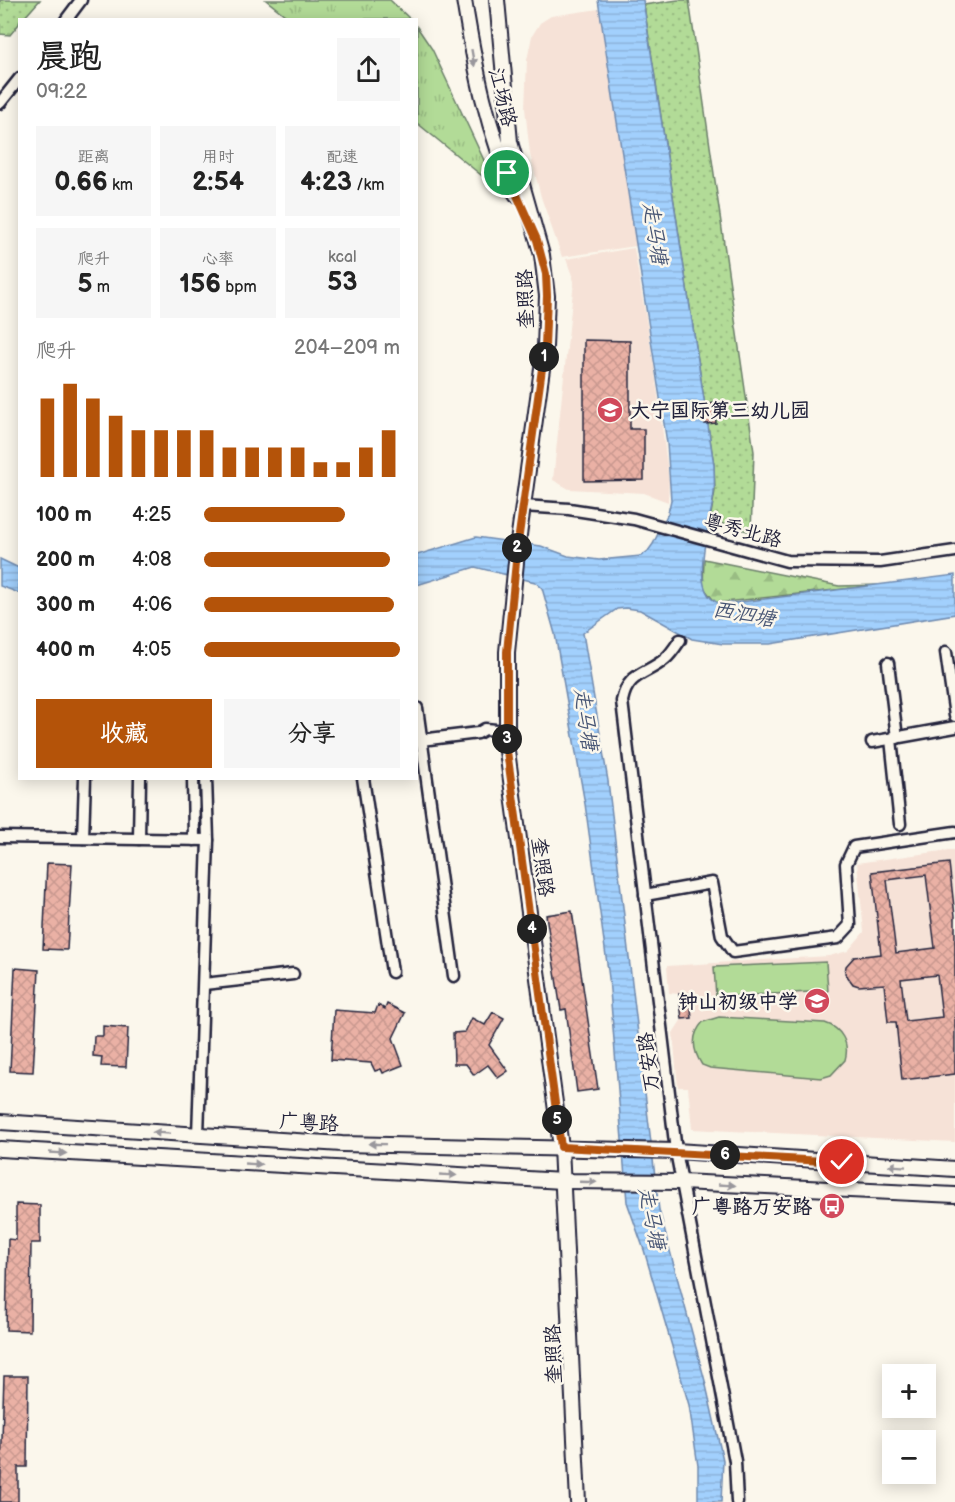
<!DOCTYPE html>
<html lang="zh">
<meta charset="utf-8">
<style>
:root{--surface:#fff;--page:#f6f6f6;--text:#222;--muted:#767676;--accent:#b45309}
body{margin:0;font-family:"Balsamiq Sans","LXGW WenKai TC",sans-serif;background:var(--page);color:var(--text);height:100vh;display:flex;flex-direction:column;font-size:22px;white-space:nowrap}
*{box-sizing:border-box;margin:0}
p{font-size:20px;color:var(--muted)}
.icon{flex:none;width:33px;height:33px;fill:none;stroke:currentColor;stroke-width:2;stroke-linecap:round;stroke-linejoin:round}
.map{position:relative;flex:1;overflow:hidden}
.details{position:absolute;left:18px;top:18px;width:400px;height:762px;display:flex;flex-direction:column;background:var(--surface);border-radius:0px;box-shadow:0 3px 15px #0003}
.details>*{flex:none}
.fabs{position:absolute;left:882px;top:1364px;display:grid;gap:12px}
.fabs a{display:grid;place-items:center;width:54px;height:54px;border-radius:0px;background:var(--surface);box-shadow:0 3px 15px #0003;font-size:30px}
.pin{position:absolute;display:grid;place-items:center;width:51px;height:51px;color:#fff;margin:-26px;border:3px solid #fff;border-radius:50%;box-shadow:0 2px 6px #0007}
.km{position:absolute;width:30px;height:30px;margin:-15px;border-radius:50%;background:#222;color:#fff;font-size:16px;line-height:30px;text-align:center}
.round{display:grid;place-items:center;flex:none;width:63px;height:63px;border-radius:0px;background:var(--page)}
.summary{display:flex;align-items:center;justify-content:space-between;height:102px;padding:0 18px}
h1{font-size:33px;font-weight:700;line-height:45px}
.stats{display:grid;grid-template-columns:repeat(3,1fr);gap:9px;height:102px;padding:6px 18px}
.stats div{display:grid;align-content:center;border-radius:0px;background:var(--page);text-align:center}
.stats b{font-size:26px;font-weight:700}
.stats small{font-size:16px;font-weight:400}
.stats p{font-size:16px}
.chart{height:168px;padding:12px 18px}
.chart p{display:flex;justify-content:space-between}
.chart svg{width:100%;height:108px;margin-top:6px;stroke:var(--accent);stroke-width:6}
.button{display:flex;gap:12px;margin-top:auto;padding:12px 18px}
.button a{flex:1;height:69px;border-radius:0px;background:var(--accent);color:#fff;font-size:24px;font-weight:700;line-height:69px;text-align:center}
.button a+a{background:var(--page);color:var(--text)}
ul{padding:0 18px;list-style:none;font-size:20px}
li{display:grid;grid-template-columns:96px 72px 1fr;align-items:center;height:45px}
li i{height:15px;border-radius:8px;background:var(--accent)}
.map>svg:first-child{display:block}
.built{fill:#f6e2d7}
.grass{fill:url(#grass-tufts);stroke:#6a7e69;stroke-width:1.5}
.forest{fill:url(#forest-firs);stroke:#6a7e69;stroke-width:1.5}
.park{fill:url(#park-dots);stroke:#6a7e69;stroke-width:1.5}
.pitch{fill:#b2db97;stroke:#6a7e69;stroke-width:1.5}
.water{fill:url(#water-rules);stroke:#6f8aaf;stroke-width:1.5}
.building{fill:url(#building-cross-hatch);stroke:#22223b;stroke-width:1.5;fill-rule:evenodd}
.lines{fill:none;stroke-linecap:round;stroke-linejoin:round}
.street-casing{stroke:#22223b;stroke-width:15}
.secondary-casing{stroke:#22223b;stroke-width:18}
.street{stroke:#fbf7ec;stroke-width:10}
.secondary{stroke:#fbf7ec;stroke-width:14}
.oneway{fill:#99979c}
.route-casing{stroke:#fff;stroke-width:12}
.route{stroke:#b45309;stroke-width:8}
.labels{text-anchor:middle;stroke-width:5;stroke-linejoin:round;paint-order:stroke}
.street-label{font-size:20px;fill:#22223b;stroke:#fbf7ec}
.poi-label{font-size:20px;font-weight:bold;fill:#22223b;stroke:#fbf7ec;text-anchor:end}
.water-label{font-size:21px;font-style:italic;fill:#485675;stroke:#fbf7ec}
</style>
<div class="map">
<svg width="955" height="1502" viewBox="0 0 955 1502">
<defs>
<pattern id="grass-tufts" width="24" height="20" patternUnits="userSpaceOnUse" patternTransform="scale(1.5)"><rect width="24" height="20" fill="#b2db97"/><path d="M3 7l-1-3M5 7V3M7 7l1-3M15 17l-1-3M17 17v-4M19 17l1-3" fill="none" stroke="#99bc83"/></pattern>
<pattern id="forest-firs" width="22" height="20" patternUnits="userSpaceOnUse" patternTransform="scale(1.5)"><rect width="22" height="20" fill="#b2db97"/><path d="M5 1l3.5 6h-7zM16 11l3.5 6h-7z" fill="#99bc83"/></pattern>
<pattern id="park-dots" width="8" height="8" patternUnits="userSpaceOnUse" patternTransform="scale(1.5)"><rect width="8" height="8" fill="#b2db97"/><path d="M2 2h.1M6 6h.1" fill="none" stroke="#99bc83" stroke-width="1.8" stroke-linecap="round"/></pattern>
<pattern id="water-rules" width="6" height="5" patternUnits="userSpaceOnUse" patternTransform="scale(1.5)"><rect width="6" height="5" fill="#a2d0fd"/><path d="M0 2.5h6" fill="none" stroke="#8bb2da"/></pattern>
<pattern id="building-cross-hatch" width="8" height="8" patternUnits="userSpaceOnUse" patternTransform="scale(1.5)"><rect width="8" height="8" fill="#eab1a5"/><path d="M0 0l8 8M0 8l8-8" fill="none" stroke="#c8988f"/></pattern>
</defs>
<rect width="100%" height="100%" fill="#fbf7ec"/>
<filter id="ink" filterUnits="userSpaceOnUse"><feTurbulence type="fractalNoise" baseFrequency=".0167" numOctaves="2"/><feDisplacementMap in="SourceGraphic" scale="12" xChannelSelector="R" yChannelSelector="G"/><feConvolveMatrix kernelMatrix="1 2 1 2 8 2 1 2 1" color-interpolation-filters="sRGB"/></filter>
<g filter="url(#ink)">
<g class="built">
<path d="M599,9L636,246L562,257L541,197L530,154L525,108L527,60L532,36L540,23L551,16Z"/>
<path d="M634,248L654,365L669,480L668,502L644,493L569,489L553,480L574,281L566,259Z"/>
<path d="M949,850H955V1142L692,1129L688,1087H678L673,1033L682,1019L679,994L669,993L667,966L829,956L848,951L864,932L857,863Z"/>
</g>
<g class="grass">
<path d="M266,0H390L410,19H290Z"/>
<path d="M417,27L432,49L497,188L417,123Z"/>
</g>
<path class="forest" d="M704,559L839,586L880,585L716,603L703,587Z"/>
<g class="park">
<path d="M0,0H40L23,19L20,20L19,24L10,35L0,34Z"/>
<path d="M678,0H689L754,452L751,532L710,520L715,491L714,465L644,5Z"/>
</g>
<g class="pitch">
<path d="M826,962L828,991L716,997L714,967Z"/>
<path d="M719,1017L825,1023C841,1028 850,1043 845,1060L831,1075L821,1078L710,1068L702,1065C693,1051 690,1036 703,1022Z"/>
</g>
<g class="water">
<path d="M598,0H643L714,465C714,474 715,484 714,493C712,519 683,601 725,604L955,575V614L770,644H723L692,639L640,610L626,608L617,609L583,633L608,781L659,1210L705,1381L723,1460L721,1502H698V1466L689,1405L644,1250L627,1202L609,978L585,804L555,634L542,588L535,582L475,567L417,585V555L476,537L541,546L568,556L599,560L641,556L648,551L653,544L668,513L671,500L667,443Z"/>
<path d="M0,559L19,568V593L0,586Z"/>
</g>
<g class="building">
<path d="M584,340L630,341V429H644V480L584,481Z"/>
<path d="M714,403L716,423L705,424L702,405Z"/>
<path d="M47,863L72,864L67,950L43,949Z"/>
<path d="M949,863L955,916V1074L902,1080L896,1022H888L884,984L859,986L853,984L845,973L846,966L854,957L881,954L872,872ZM926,875L935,948L896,953L887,880ZM937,975L942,1017L906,1021L901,979Z"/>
<path d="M572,911L598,1089L577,1092L566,1009L561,1010L546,915Z"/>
<path d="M15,968L39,970L33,1072L10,1071Z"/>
<path d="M689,993L692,1018L682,1019L679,994Z"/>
<path d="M387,1004L405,1013L393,1038L403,1065L383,1073L381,1069L375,1071L371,1063L331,1060L334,1010L375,1013L378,1005L385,1009Z"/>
<path d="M493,1012L504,1018L489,1045L508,1071L498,1078L488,1065L474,1075L466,1064H454L453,1033L465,1032L472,1018L485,1025Z"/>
<path d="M103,1026L128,1028L126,1067L101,1066L102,1057L93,1056L94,1036H103Z"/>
<path d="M16,1204L40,1205V1243H31L30,1331L6,1330L8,1239L16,1240Z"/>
<path d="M4,1376H28L27,1467H18V1502H0Z"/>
</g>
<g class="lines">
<g class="street-casing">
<g id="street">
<path d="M66,20L81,0"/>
<path d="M0,103L20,78"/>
<path d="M523,506L569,509L634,519L787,561L880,562L955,551"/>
<path d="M680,640C676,646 671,654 665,659C646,675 628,672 622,701L676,1151L735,1461L737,1502"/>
<path d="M946,652L955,716"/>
<path d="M888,663L897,738"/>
<path d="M417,708L454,976"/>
<path d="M891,739L900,824"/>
<path d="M421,740L478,733L485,729L507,731"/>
<path d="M872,742L955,727"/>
<path d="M193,778L194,840"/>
<path d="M363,778L392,972"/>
<path d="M0,837L208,840"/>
<path d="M83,838L85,778"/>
<path d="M139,839L140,778"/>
<path d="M645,895L712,883L722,936L733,952L838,938L850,925L846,864L854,847L955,832"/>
<path d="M204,984L293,974"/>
<path d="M198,1135L208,840L206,778"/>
</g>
</g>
<g class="secondary-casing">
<g id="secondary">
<path d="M464,0C475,68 487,131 516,194"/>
<path d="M497,0L510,142L542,255L547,296L545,347L518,542L507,652V751L561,1147L578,1502"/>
<path d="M0,1122L342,1144L676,1151L955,1169"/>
<path d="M0,1149L563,1181L681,1182L955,1195"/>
</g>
</g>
<use href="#street" class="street"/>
<use href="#secondary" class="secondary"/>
</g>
<defs><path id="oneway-solid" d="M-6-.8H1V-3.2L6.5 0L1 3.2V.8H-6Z" transform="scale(1.5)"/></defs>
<g class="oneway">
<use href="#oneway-solid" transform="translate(473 58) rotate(80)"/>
<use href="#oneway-solid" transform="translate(161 1133) rotate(-176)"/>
<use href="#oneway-solid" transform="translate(377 1144) rotate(-179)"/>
<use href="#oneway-solid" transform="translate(58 1153) rotate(3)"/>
<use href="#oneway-solid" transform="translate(253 1164) rotate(3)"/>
<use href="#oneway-solid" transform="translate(897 1166) rotate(-176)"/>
<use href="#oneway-solid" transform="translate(448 1175) rotate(3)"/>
<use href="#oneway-solid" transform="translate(588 1182) rotate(2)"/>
<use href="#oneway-solid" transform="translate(727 1185) rotate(3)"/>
</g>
</g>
<g class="lines" filter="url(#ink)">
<g class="route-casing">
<path id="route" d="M507,173L537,240L546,274L547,296L545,347L518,542L507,652V751L561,1147L842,1162"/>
</g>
<use href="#route" class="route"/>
</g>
<defs>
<g id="school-disc" transform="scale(1.35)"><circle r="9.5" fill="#d1495b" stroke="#fbf7ec"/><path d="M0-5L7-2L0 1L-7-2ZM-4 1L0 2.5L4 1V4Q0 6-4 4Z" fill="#fff"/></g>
<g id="bus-disc" transform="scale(1.35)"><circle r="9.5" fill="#d1495b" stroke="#fbf7ec"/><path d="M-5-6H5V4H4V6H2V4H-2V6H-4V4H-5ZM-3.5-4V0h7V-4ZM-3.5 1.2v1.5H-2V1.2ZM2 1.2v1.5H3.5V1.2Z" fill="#fff"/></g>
</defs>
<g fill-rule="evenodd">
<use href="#school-disc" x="610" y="410"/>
<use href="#school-disc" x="817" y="1001"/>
<use href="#bus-disc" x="832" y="1206"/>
</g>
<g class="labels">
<g class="street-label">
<text transform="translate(503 97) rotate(76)" y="7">江场路</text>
<text transform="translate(525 299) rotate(-92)" y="7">奎照路</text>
<text transform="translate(743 530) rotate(15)" y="7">粤秀北路</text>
<text transform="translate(543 867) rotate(82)" y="7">奎照路</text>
<text transform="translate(648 1062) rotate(-97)" y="7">万安路</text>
<text transform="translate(309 1122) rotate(3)" y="7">广粤路</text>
<text transform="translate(553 1354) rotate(-92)" y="7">奎照路</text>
</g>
<g class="poi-label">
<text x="630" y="417" text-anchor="start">大宁国际第三幼儿园</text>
<text x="798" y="1008">钟山初级中学</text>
<text x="812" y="1213">广粤路万安路</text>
</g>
<g class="water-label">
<text transform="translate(655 233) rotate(81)" y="7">走马塘</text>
<text transform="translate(744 614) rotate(10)" y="7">西泗塘</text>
<text transform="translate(586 719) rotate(82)" y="7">走马塘</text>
<text transform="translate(652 1218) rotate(79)" y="7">走马塘</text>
</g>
</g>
</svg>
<div class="fabs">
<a>+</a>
<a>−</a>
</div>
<div class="pin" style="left:507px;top:173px;background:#1e9e55"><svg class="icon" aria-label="arrive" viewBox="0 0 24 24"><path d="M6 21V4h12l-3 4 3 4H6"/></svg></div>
<div class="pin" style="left:842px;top:1162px;background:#d93025"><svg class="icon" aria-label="check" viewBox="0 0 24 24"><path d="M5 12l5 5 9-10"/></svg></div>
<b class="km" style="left:544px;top:357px">1</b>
<b class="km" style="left:517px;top:548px">2</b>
<b class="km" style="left:507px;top:739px">3</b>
<b class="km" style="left:532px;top:929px">4</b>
<b class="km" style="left:557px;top:1120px">5</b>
<b class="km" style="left:725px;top:1155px">6</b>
<section class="details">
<div class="summary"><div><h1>晨跑</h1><p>09:22</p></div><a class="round"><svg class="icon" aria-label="share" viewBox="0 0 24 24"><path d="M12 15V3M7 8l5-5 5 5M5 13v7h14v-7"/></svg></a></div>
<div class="stats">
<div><p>距离</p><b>0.66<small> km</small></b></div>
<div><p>用时</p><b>2:54</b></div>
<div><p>配速</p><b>4:23<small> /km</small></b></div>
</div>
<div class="stats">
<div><p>爬升</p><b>5<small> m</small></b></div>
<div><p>心率</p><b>156<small> bpm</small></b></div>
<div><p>kcal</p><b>53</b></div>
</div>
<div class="chart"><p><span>爬升</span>204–209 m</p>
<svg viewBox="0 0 160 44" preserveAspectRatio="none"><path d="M5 44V12M15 44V6M25 44V12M35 44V19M45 44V25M55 44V25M65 44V25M75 44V25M85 44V32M95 44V32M105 44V32M115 44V32M125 44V38M135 44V38M145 44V32M155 44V25"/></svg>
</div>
<ul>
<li><b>100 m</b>4:25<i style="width:72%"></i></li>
<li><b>200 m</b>4:08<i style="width:95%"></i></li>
<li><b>300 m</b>4:06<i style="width:97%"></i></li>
<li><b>400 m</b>4:05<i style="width:100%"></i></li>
</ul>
<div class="button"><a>收藏</a><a>分享</a></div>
</section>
</div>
